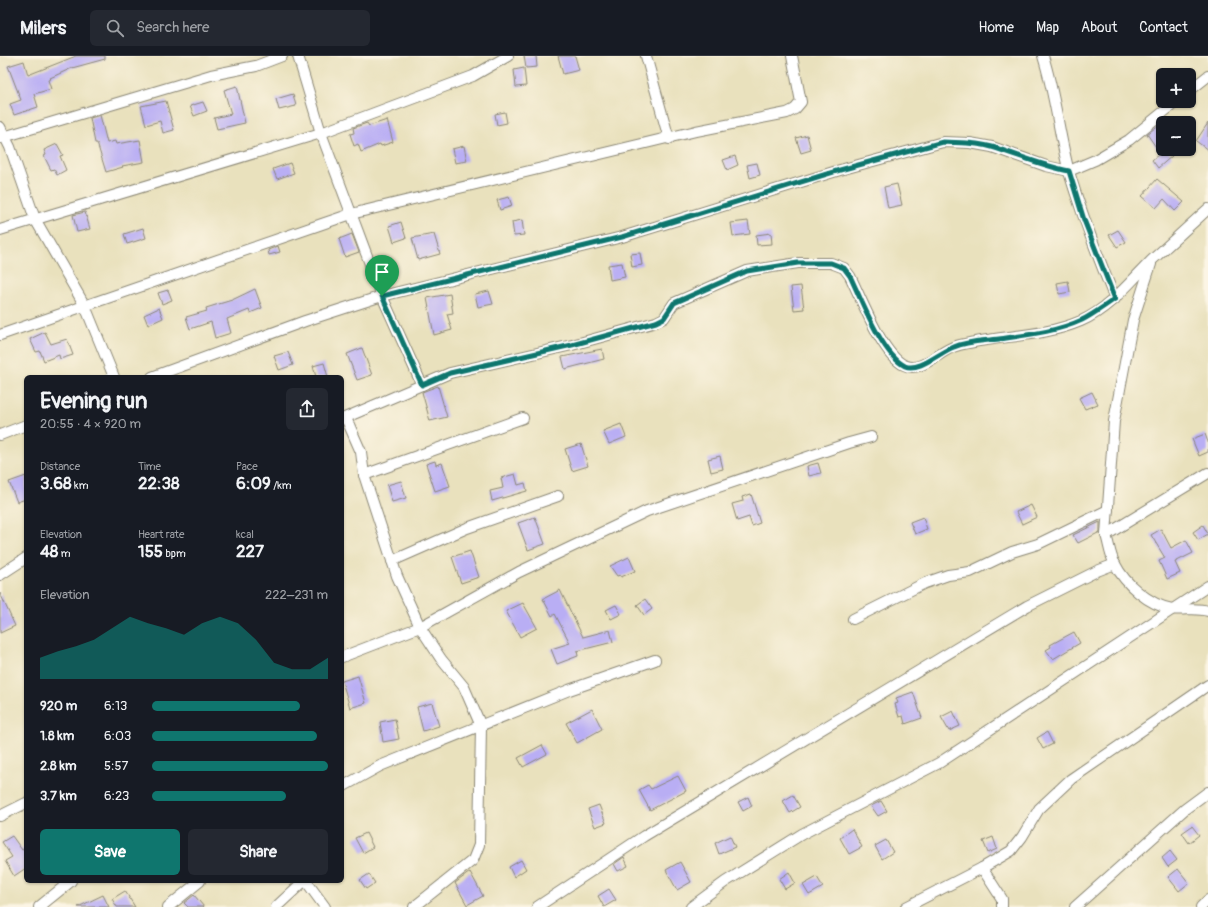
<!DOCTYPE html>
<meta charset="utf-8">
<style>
:root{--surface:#171b24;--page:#242831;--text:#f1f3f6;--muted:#9ea1a6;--line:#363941;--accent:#0f766e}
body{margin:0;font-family:Pangolin,sans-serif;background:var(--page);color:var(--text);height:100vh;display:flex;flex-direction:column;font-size:15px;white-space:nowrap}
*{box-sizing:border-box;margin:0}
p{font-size:13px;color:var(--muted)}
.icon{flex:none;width:22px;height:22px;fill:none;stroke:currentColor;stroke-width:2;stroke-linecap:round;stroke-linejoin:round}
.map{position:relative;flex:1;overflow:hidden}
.drawer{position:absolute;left:24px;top:319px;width:320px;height:508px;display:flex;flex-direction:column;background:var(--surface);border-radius:6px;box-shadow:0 1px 3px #0004}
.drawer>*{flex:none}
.buttons{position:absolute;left:1156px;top:12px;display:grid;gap:8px}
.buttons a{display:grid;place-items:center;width:40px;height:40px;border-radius:6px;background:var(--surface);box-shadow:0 1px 3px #0004;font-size:20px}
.pin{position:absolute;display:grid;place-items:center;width:34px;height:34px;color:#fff;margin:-41px -17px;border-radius:50% 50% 50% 0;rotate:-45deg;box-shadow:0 0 4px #0007}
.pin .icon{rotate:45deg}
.round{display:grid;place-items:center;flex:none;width:42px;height:42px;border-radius:6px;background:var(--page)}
.overview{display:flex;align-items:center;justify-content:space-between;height:68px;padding:0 16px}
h1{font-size:22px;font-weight:700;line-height:30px}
.figures{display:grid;grid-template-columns:repeat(3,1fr);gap:6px;height:68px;padding:4px 16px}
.figures div{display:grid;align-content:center}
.figures b{font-size:17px;font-weight:700}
.figures small{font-size:11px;font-weight:400}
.figures p{font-size:11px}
.chart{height:112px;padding:8px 16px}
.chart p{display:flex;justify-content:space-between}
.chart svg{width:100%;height:72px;margin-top:4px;fill:var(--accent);opacity:.7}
.primary-button{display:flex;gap:8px;margin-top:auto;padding:8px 16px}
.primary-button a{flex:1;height:46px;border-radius:6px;background:var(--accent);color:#fff;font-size:16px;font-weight:700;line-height:46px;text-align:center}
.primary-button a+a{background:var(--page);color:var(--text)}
ul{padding:0 16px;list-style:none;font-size:13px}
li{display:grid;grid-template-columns:64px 48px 1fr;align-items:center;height:30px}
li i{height:10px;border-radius:5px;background:var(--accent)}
header{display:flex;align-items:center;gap:24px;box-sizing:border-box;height:56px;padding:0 20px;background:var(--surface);border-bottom:1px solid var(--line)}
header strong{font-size:19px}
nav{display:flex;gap:22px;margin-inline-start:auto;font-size:14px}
.search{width:280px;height:36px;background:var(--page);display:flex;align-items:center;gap:10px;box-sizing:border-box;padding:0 14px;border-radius:6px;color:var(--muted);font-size:15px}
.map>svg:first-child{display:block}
.building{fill:#b9aef4}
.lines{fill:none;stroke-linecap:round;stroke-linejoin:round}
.minor-casing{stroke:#8a8674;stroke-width:12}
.minor{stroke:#fff;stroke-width:10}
.route-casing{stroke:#fff;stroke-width:8}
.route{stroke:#0f766e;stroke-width:5}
</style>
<header>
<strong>Milers</strong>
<div class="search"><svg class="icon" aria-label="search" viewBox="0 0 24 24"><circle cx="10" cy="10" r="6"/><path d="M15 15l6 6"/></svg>Search here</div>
<nav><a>Home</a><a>Map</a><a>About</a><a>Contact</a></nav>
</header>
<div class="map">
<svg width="1208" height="851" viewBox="0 0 1208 851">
<rect width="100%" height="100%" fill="#fcf5e5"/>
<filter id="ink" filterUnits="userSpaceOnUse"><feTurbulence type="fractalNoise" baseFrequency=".025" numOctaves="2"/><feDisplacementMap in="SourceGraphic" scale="8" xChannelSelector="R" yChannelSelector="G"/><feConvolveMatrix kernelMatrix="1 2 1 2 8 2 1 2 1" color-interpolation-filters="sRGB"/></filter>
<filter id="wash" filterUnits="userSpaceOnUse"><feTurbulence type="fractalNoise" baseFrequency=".012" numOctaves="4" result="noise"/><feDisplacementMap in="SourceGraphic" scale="16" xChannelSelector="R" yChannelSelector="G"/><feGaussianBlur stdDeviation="0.9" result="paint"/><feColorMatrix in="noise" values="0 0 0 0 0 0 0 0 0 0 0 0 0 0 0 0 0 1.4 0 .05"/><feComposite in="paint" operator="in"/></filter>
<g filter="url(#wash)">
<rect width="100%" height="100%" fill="#e9e1bd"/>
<g id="blocks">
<g class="building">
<path d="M76,0H105V3L72,12L50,22L51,23L48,24L51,33L34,38L38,51L14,59L10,48L21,44L8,10L24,5L28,19Z"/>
<path d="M524,0H536L537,11L526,12Z"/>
<path d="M558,0H575L579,14L563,18Z"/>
<path d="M524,12L526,30L516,31L514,14Z"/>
<path d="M237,30L245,67L217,73L214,62L231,58L224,34Z"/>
<path d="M293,38L296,50L279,54L276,43Z"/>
<path d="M166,45L174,74L163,77L160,65L146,69L141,50Z"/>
<path d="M203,46L207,55L194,60L190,50Z"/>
<path d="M505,56L507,67L497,69L495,58Z"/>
<path d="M100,59L107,87L115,85L116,88L140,84L144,106L122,110L123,111L106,116L97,87H95L90,62Z"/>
<path d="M387,64L393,86L381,90L380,88L361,96L358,88L354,90L350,78L354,77L353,72L367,67L369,70Z"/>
<path d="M1163,66V95L1166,93L1172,100L1158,112L1152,104L1160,97L1147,78Z"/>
<path d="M1208,67V94L1196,85Z"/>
<path d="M807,79L811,94L801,97L796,82Z"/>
<path d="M57,88L63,99L60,100L66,114L57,119L54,113L51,114L44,100L46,99L44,94Z"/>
<path d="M464,90L467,105L455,107L452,93Z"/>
<path d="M735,100L738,109L727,114L723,104Z"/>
<path d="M290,107L294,117L277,123L273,113Z"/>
<path d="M757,107L760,119L750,122L747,109Z"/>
<path d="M1157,123L1184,146L1175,155L1164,143L1156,152L1142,140Z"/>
<path d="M897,128L902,149L888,152L884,131Z"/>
<path d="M509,141L512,150L500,154L497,144Z"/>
<path d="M85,156L90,173L77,176L73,159Z"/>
<path d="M522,164L524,179L514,180L512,166Z"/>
<path d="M748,165L750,178L733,180L731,167Z"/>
<path d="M401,166L406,182L394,186L389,170Z"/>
<path d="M143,172L146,182L127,188L124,178Z"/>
<path d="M1118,174L1126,186L1117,191L1109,179Z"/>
<path d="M771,177L772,188L757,189L756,179Z"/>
<path d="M352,178L359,196L345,201L339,183Z"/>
<path d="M434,178L440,198L418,204L412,182Z"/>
<path d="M278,190L280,196L269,199L268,194Z"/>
<path d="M640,197L642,209L632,211L630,198Z"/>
<path d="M622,207L625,221L610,224L608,209Z"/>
<path d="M1068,225L1070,236L1059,238L1057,227Z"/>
<path d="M801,230L804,253L794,254L791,231Z"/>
<path d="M255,233L262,252L250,257L249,254L227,263L231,277L215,282L211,266L190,273L186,261L207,255L206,252L232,244Z"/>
<path d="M168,234L172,244L162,248L158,237Z"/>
<path d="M489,235L493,248L478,251L475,238Z"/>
<path d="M450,238L453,257L447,258L452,274L434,279L427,242Z"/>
<path d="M159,252L163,262L148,269L144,259Z"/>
<path d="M45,276L51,288L67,283L73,299L60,303L59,299L44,305L40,295L36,296L30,283Z"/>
<path d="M362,292L372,319L357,324L347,298Z"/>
<path d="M602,293L604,303L565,313L562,301Z"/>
<path d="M288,296L293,309L279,314L274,300Z"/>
<path d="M324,307L328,321H316L313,310Z"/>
<path d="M438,330L447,361L430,365L422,336Z"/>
<path d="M1092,336L1098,348L1085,353L1079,342Z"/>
<path d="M621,368L626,381L609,388L603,375Z"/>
<path d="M1205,378L1208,386V396L1199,400L1192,383Z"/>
<path d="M581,388L588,410L572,415L565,393Z"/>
<path d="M720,400L723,413L711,416L708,403Z"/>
<path d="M435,405L436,409L442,407L450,430L435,435L426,408Z"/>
<path d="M818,407L821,417L809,420L807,410Z"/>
<path d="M515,418L518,429L525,427L527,435L492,445L490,435L503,432L501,422Z"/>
<path d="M26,420V443L17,446L9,426Z"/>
<path d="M401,425L406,442L392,446L387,429Z"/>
<path d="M751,438L760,467L752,470L749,461L737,465L732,448L743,445L742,441Z"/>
<path d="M1031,449L1037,461L1022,468L1016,456Z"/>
<path d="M535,461L545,488L528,494L518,467Z"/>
<path d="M923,461L927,473L915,478L910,466Z"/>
<path d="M1100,466V476L1078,487L1073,479Z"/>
<path d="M1203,469L1208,478L1198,484L1193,476Z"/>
<path d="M1161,473L1171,492L1186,484L1193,497L1175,506L1180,517L1167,523L1159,505L1165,502L1151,479Z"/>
<path d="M470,495L479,521L461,527L452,501Z"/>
<path d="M629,501L635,515L621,521L620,519L617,520L610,510Z"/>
<path d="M560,534L583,581L610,574L613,586L577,595L578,600L557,608L551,593L570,587L555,558L552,560L543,543Z"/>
<path d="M0,537L15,570L0,577Z"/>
<path d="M645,543L652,553L644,559L637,549Z"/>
<path d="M523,547L537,572L520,581L506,555Z"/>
<path d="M616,549L621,558L611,563L606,554Z"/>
<path d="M1074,576L1080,587L1053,603L1046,594L1051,591L1050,589Z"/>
<path d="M358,620L366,647L350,652L342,625Z"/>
<path d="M913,636L922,662L905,668L903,660L899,661L895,648L898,647L896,642Z"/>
<path d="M432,647L439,670L423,675L417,651Z"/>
<path d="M592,653L602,673L577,687L566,667Z"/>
<path d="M953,655L960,670L949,675L941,661Z"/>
<path d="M395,663L399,683L383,686L380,666Z"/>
<path d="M1047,676L1053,688L1043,693L1037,682Z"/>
<path d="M542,689L547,698L523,711L518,702Z"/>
<path d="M678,720L686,735L650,754L639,734L648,729L651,733Z"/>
<path d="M793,739L800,751L790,757L783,745Z"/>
<path d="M748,741L752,750L743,755L738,746Z"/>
<path d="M881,745L887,755L878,760L871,750Z"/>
<path d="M599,749L606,767L595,771L588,753Z"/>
<path d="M1192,770L1199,779L1189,787L1182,777Z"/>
<path d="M852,773L862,791L849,798L840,782Z"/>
<path d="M366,777L373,791L363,797L355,782Z"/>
<path d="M12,780L22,794L26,792V812L14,820L5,805L12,801L2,786Z"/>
<path d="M730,780L735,791L719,798L715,787Z"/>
<path d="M993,781L997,793L988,797L983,785Z"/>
<path d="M886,784L893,796L882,803L875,790Z"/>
<path d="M1170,795L1177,804L1168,811L1162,802Z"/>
<path d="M624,801L628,810L618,815L614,808Z"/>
<path d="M521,804L526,813L514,821L509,811Z"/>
<path d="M680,806L691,826L677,834L666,814Z"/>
<path d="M1178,813L1189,827L1179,835L1168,821Z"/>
<path d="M470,816L483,840L467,849L455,827Z"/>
<path d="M789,816L795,827L785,833L779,823Z"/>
<path d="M369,818L375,827L366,833L360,824Z"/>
<path d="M817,821L823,831L809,839L803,829Z"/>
<path d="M609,833L616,844L604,851L598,840Z"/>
<path d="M125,835L135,851H117L112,843Z"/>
<path d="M103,839L109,851H78Z"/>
<path d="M194,839L204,851H188L184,847Z"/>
</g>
</g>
</g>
<g filter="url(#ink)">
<use href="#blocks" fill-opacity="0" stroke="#8a8674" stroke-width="1"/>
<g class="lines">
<g class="minor-casing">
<g id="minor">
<path d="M298,0L321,77L382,240L422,329"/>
<path d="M646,0L669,83"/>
<path d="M1043,0C1055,38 1059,78 1069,116C1082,159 1098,201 1115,243"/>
<path d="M1189,35L1208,20"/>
<path d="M0,71L10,91L35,163L85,250L114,321"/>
<path d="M0,82L211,19L256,10L282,0"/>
<path d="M0,174L321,77L473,20L508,0"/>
<path d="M0,279L351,158L696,75L787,57L795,53L801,46L792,0"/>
<path d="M152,321L305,265L382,240L622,181L840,114L943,86L970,87L992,91L1046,110L1069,115L1095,104L1129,84L1177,45"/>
<path d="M346,362L361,396L364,419L397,520L420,571L441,603L464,631L481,670L479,789L473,804L414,851"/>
<path d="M342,363L450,317L572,289L656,266L664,262L674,247L747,215L798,207H831L844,212L850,220C862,244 882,298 904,309C921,318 940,294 956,290C997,279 1041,282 1081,265C1110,252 1130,226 1152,204C1171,187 1189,170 1208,153"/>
<path d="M0,379L26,369"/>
<path d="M1208,417L1106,479C1109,488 1110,500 1115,508C1125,528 1149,549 1172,553C1184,555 1195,551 1208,555"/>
<path d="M364,419L523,362"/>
<path d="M1106,479L1114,365L1133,264L1151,208"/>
<path d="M392,505L467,472L558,440"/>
<path d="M0,519L26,502"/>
<path d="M853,563L925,527L948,519L970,516L1012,496L1038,488L1108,454"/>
<path d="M342,601L420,571L519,516L647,455L849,387L871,381"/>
<path d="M342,731L380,710L569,634L655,604"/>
<path d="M0,760L26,747"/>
<path d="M982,812L1002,843V851"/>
<path d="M306,825L325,851"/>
<path d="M39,851L71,825"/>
<path d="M168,851L200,825"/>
<path d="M276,851L304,825"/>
<path d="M537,851L644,780L1027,550L1097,515L1115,508"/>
<path d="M691,851L725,826L802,778L939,707L1208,530"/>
<path d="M906,851L982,812L1011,795L1022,781L1039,753L1071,723L1208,629"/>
<path d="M1075,851L1185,753L1208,736"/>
<path d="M1201,851L1208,844"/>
</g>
</g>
<use href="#minor" class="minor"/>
</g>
</g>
<g class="lines" filter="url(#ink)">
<g class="route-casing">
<path id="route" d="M943,86C960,87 976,86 992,91C1018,99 1042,110 1069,115L1084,164L1115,243C1104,250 1094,258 1082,264C1056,276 1026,279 999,283C985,285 967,285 954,291C940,296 919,316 905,310C882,299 861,243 850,220L844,212L831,207H798L747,215L674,247L664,262L656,266L572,289L450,317L422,329L382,240L622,181L840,114Z"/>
</g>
<use href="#route" class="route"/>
</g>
</svg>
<div class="buttons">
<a>+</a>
<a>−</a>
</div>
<div class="pin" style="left:382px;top:240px;background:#1e9e55"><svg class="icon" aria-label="arrive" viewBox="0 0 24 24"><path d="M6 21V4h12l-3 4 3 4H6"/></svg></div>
<section class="drawer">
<div class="overview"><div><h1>Evening run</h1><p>20:55 · 4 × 920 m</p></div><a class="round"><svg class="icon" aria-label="share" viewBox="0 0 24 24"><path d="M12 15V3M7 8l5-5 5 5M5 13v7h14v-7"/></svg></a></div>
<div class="figures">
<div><p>Distance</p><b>3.68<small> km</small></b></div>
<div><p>Time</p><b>22:38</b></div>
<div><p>Pace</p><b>6:09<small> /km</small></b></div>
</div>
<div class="figures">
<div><p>Elevation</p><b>48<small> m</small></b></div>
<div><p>Heart rate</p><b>155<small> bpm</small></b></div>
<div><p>kcal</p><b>227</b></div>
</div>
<div class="chart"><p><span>Elevation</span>222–231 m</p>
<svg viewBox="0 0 160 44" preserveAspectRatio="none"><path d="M0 44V31L10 27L20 24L30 20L40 13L50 6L60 10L70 13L80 17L90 10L100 6L110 10L120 20L130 34L140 38L150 38L160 31V44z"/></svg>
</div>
<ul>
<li><b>920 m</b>6:13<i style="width:84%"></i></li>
<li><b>1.8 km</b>6:03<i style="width:94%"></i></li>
<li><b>2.8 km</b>5:57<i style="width:100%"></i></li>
<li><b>3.7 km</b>6:23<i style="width:76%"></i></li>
</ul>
<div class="primary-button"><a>Save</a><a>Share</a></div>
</section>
</div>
